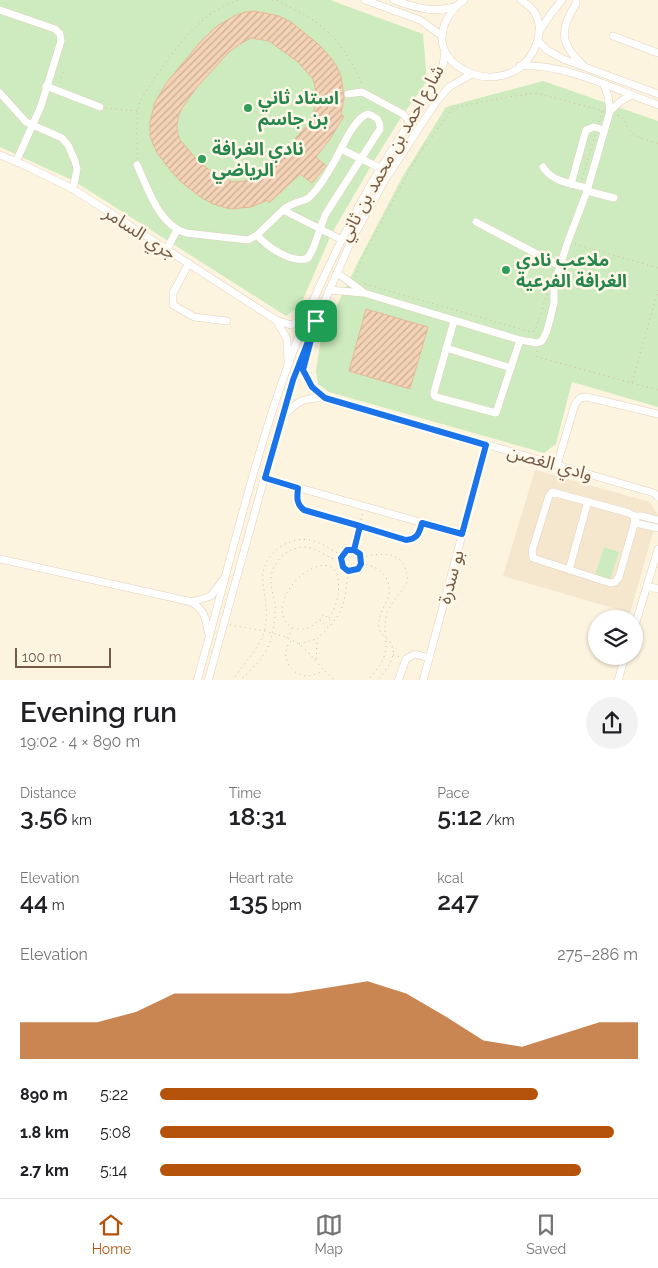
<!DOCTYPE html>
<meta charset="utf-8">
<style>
:root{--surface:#fff;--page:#f2f2f2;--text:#202124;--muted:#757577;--line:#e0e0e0;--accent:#b45309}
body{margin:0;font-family:Raleway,"Noto Sans Arabic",sans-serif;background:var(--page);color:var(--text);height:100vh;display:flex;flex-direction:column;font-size:19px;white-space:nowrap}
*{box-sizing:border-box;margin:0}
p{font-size:16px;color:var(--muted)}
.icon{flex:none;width:28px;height:28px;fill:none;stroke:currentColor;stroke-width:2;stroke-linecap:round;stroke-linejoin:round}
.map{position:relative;height:680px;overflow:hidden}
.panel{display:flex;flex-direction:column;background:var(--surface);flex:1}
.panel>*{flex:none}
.controls{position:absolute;left:588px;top:610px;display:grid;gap:10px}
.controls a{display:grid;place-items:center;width:55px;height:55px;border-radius:50%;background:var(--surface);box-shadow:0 1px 4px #0004;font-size:25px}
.scale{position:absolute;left:15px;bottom:12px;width:96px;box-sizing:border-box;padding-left:5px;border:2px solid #755a46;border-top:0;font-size:14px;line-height:18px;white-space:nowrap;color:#755a46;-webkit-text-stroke:4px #fff7e7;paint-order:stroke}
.pin{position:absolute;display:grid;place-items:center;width:42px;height:42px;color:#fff;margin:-21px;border-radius:10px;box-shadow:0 2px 8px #0006}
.round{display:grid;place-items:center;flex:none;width:52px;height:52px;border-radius:26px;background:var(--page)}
.head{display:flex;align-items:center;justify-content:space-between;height:85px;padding:0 20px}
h1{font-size:28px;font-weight:600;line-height:38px}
.figures{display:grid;grid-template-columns:repeat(3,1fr);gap:8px;height:85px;padding:5px 20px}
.figures div{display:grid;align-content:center}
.figures b{font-size:25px;font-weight:600}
.figures small{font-size:14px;font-weight:400}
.figures p{font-size:14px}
.chart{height:140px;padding:10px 20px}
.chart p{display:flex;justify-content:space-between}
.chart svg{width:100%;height:90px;margin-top:5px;fill:var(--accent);opacity:.7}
ul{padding:0 20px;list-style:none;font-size:16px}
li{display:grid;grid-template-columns:80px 60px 1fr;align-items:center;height:38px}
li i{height:12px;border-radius:6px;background:var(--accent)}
.dock{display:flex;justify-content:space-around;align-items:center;height:70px;border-top:1px solid var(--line);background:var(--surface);font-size:14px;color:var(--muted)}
.dock a{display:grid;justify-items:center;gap:2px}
.dock .active{color:var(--accent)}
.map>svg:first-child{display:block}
.residential{fill:#f5e6ce}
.pitch{fill:#cdebbe}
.building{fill:url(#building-hatch);stroke:#e7ba96;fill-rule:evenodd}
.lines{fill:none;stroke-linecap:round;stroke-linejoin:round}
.minor-casing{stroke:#e1d0bb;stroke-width:8}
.path{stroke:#d8b69a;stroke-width:1;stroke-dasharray:1 4;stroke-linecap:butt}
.minor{stroke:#fff;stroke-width:7}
.route-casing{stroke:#fff;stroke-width:10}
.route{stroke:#1a73e8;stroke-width:6}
.leisure-dot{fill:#2e9e5b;stroke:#fff7e7;stroke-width:2}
.labels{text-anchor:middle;stroke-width:5;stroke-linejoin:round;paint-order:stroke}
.leisure-label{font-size:18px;font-weight:bold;fill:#27864d;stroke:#fff7e7;text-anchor:start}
.street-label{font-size:18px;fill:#755a46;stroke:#fff7e7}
</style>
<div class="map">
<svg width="658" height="681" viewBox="0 0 658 681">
<defs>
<pattern id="building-hatch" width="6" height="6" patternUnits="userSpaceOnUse" patternTransform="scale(1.25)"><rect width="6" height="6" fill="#f4d3b6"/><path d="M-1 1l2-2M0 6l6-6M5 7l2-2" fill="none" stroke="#caae96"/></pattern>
</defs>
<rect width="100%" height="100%" fill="#fdf4e0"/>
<path class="residential" d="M535,470L650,502L658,515L630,613L503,576Z"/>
<g class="pitch">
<path d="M0,0H330L423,34L427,81L402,116L372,164L331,235L300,306L286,316L74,181L0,147Z"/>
<path d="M543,81L658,121V407L572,382L556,444L544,453L329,392L318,384L316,371L321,338L360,258L403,176L446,107Z"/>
<path d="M604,547L619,552L610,580L595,575Z"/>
</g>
<g class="building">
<path d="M255,11L279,16L291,22L317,43L328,54L336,65L341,76L344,98L341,115L344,116L330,139L316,157L326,166L312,183L300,174L269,203L268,200L251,207L230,209L213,204L202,198L181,182L171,171L157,153L153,144L150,136V122L155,102L167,82L202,40L217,26L234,16L245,12ZM251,38L269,41L298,62L313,79L317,96L313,115L308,124L270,167L255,177L244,181L233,182L216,175L199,162L180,140L177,131V124L179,114L184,105L198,86L228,53L240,44Z"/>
<path d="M366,309L428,327L410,389L349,371Z"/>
</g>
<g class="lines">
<g class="minor-casing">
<g id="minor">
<path d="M365,0L420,20L442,36"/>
<path d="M394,0C417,8 431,13 455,7"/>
<path d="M464,0C452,8 442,24 442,38C442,50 449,60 459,67C474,77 492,80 510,73C531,65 547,34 535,13C532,7 526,4 521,0"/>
<path d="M576,0V4C559,30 560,44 583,65"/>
<path d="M0,10L55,29L60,34L61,41L41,106L16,162"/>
<path d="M539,32L550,15L562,0"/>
<path d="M613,36L658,53"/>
<path d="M538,41L547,50L563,59L658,94"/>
<path d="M520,66C565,63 616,90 658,105"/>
<path d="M46,86L100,107"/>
<path d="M0,93L26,122L62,138L68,145L75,161L77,169L73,189"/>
<path d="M348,94L362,92L403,114L410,122"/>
<path d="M610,111L621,101L631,95"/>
<path d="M341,149L380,168"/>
<path d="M0,155L22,164L73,189L276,320L291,325L306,318"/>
<path d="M137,165C148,189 159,225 186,233L248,240L257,235L283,210L342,240"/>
<path d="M543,167C552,182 572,184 587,188"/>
<path d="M571,184L586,130L594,127L604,130"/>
<path d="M587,191L614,198"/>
<path d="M476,222L560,266"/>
<path d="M257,235C266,246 293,265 308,258L313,249L325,215L380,129C380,120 377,117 368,114C354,117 340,152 333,164C328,173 315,194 307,199C298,203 292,202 283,210"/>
<path d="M167,249L177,230"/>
<path d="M189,263L173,293V305L194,317L227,321"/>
<path d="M337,273L362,291"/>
<path d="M329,290L364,293L520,340L537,343L542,341L547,331L554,303V286L567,244L587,191L610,111L608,96L604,85"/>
<path d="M276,320L287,339L288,363"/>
<path d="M454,321L434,392V395L436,397L496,413L520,340"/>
<path d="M309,348L303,370L312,387L325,398"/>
<path d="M446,348L511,368"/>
<path d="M283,416C298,401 304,397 325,398L654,493L658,497"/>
<path d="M557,465L575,404L580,398L587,397L658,414"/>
<path d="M289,485L462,534"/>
<path d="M298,488C297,497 296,504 304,510L406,540C418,539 419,533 422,523"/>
<path d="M552,492L629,513L634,516L635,521L619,577L615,582L610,583L533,558L532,551L549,496Z"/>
<path d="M634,516H642L658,520"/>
<path d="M635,523L658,528"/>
<path d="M0,559L192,602"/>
<path d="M569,570L588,501"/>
<path d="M647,586L658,589"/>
<path d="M634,629L658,549"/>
<path d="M209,635C205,619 207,613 192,602L211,596L223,580"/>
<path d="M197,681C235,547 264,408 322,281C337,249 352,217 370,186C391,149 416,114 438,77L443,65L445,52"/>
<path d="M208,681L281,418L307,341L352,239L385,180L436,102L449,87L472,74"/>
<path d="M398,681L406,659L415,654L429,658"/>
<path d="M423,681L486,445"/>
<path d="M618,681L625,656"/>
</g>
</g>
<g class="path">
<path d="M272,0L279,1C290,8 302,13 313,20C336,35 352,60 362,85"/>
<path d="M60,83L64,69"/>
<path d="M106,108L137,111"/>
<path d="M618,115L625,120C627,136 645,139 658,144"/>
<path d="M599,122L602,111"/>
<path d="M137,159C138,143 135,119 139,105C142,96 149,88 153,81C174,50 201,11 239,0"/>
<path d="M582,179L595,135"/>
<path d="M575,244L658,268"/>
<path d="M355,277L361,260L417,157L453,108L502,98L536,93L604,111"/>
<path d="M365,284L531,332L535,331L547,294"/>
<path d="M537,351V357L658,390"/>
<path d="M632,382L658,290"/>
<path d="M270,480L283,483"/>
<path d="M361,520L363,512"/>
<path d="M354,549L358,534"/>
<circle cx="351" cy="560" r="11"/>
<path d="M361,557C385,553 404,549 408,580C403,592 392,600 387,613C384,624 385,632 386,643C387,659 377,670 367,681"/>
<path d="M361,564C379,565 394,579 388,598C384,608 378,615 379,628C380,634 385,636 388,640C401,653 386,670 377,681"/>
<path d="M329,618C337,606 340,592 338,578C331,543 271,588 284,619C287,625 293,629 299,629C310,630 318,622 324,614L333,623"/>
<path d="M320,620L328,627"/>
<path d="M230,625C251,629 283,632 300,645C314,656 322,671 336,681"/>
<path d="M287,638L292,628"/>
<path d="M291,641C279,654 289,675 307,676C313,676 318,673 323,671"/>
<path d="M299,644L316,639"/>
<path d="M393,655L401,657"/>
<path d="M316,659L317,639C323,633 329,628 334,621C346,607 346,588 348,571"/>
<path d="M233,681C242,663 258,652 264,632C269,615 265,599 263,583C259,556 289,533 314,541C324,544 332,551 342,555"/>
<path d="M239,681C252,669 267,656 271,638C274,627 276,616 275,604C274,597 271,589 271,582C270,563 287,547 305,547C319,548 328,560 341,560"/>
</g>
<use href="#minor" class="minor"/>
</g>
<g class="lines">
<g class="route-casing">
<path id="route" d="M316,321L293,380L265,478L298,488C297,497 296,504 304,510L360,526L354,550L360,554L361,564L358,569L348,571L343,567L341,558L347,550H354L360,526L406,540C418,539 419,533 422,523L462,534L486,445L325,398L312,387L303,370L316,321"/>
</g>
<use href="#route" class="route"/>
</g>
<g class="leisure-dot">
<circle cx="248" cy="108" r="5"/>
<circle cx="202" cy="159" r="5"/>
<circle cx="506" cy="270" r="5"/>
</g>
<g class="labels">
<g class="leisure-label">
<text x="258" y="104">استاد ثاني<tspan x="258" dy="21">بن جاسم</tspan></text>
<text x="212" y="155">نادي الغرافة<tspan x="212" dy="21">الرياضي</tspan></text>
<text x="516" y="266">ملاعب نادي<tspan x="516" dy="21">الغرافة الفرعية</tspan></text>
</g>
<g class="street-label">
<text transform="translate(391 153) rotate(-61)" y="6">شارع احمد بن محمد بن ثاني</text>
<text transform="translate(140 233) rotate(33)" y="6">جري السامر</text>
<text transform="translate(550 463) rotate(16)" y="6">وادي الغصن</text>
<text transform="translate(451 577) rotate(-75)" y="6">بو سدرة</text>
</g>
</g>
</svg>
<div class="controls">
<a><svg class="icon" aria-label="layers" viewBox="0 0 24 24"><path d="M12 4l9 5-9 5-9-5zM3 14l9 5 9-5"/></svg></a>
</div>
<div class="scale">100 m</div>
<div class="pin" style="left:316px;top:321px;background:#1e9e55"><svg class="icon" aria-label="arrive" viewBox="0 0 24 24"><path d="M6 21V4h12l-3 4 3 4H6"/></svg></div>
</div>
<section class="panel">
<div class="head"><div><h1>Evening run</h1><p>19:02 · 4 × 890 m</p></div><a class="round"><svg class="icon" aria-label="share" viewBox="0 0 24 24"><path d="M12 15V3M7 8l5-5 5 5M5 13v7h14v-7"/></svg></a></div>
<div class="figures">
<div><p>Distance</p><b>3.56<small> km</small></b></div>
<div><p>Time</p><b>18:31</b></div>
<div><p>Pace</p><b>5:12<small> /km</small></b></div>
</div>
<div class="figures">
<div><p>Elevation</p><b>44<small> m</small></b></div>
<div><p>Heart rate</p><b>135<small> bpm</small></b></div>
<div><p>kcal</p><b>247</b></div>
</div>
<div class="chart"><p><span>Elevation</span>275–286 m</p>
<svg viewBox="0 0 160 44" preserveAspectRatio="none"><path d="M0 44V26L10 26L20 26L30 21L40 12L50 12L60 12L70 12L80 9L90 6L100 12L110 23L120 35L130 38L140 32L150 26L160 26V44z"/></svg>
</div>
<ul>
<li><b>890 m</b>5:22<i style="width:79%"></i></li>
<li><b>1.8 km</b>5:08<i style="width:95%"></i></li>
<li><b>2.7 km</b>5:14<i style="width:88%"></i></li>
</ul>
</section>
<nav class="dock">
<a class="active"><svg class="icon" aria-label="home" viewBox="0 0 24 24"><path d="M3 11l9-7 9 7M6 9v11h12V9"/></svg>Home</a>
<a><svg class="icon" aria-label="map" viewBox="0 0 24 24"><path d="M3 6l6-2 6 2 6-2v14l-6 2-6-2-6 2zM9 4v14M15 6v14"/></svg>Map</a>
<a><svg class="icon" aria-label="saved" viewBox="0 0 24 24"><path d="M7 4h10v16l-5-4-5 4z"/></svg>Saved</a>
</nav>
